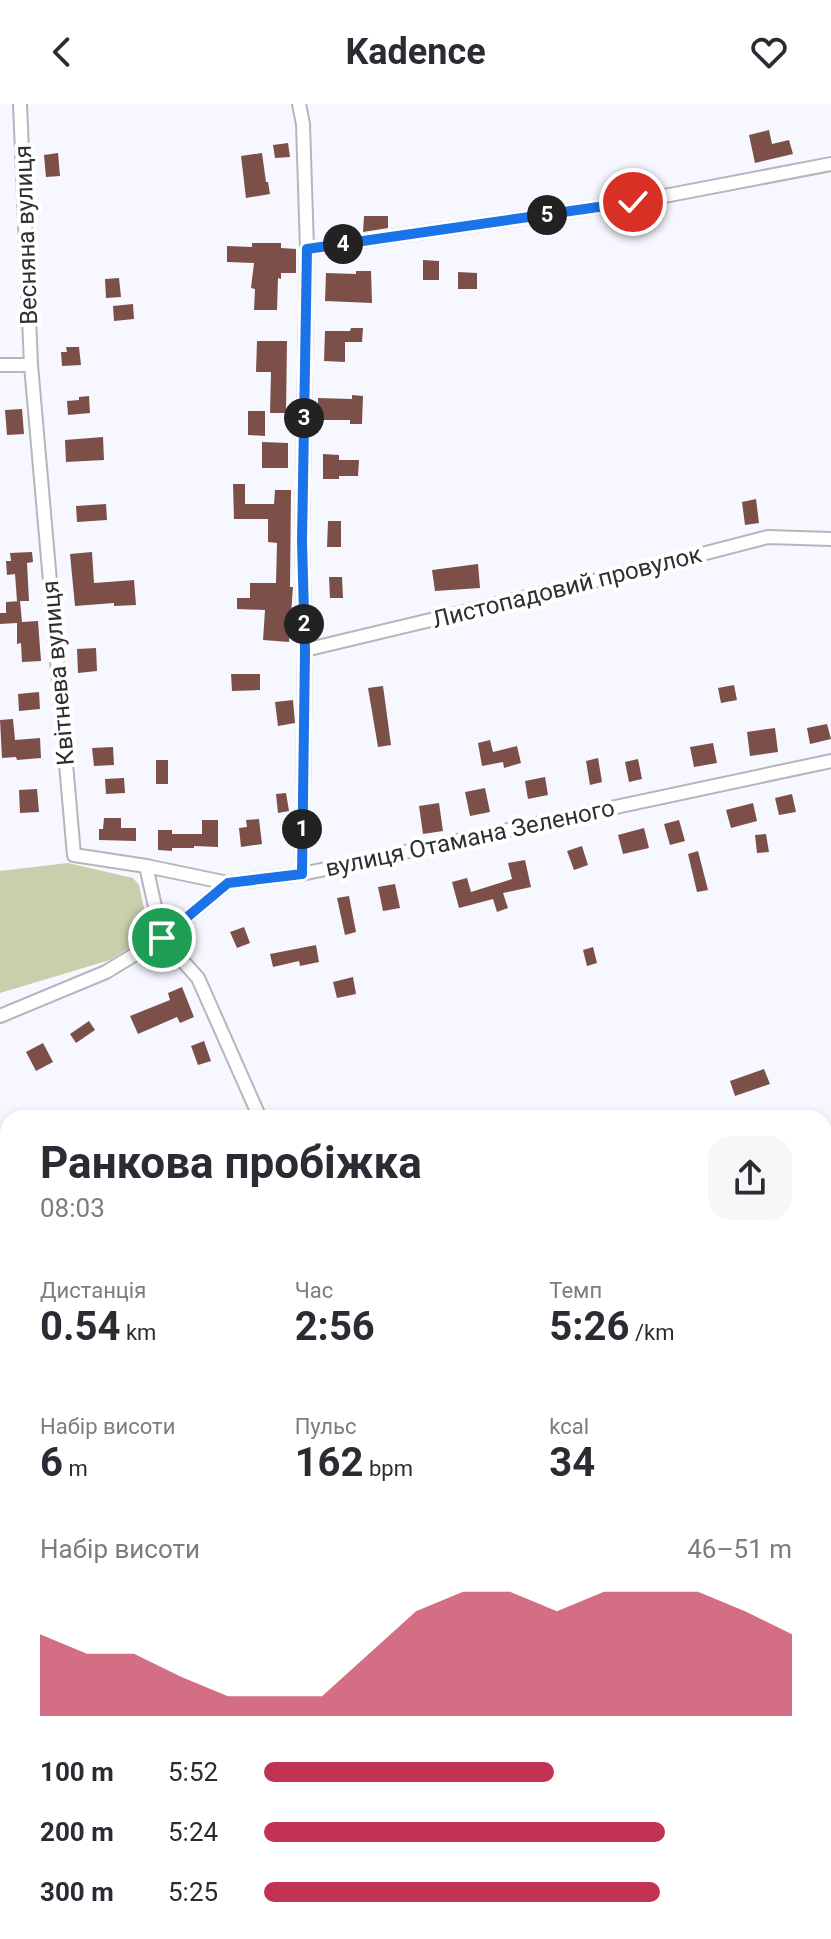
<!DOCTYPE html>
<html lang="uk">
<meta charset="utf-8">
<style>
:root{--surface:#fff;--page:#f7f7f7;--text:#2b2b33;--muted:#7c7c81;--accent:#c23252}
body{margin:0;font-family:Roboto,sans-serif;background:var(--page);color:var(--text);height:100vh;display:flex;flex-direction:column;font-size:30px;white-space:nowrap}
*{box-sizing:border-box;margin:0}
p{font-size:26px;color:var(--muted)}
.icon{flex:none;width:44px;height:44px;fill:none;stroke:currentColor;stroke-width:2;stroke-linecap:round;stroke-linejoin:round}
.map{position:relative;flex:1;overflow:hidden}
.drawer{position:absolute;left:0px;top:1006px;width:832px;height:830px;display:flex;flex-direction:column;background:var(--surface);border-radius:24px 24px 0 0;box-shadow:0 4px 12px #0003}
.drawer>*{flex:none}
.pin{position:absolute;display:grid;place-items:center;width:68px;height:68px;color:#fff;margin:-34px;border:4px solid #fff;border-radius:50%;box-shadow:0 2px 8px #0007}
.km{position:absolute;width:40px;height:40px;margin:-20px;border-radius:50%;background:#222;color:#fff;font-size:22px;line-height:40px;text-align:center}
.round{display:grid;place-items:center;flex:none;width:84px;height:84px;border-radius:24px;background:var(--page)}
.overview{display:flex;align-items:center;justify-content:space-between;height:136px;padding:0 40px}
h1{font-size:44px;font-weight:700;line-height:60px}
.metrics{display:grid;grid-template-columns:repeat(3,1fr);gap:12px;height:136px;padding:8px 40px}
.metrics div{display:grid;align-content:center}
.metrics b{font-size:40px;font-weight:700}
.metrics small{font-size:22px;font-weight:400}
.metrics p{font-size:22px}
.chart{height:224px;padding:16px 40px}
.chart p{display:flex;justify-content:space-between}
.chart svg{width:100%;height:144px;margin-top:8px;fill:var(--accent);opacity:.7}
ul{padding:0 40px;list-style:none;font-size:26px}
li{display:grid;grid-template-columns:128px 96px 1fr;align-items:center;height:60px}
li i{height:20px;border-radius:10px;background:var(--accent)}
header{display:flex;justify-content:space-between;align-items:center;height:104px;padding:0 40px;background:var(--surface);font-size:36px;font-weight:700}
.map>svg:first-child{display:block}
.green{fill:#c7d0ab}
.building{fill:#7c5049}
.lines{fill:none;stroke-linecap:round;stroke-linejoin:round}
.minor-casing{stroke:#b6b5bd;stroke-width:16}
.primary-casing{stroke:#d5d5d6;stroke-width:22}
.minor{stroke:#fff;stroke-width:12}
.primary{stroke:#f8dfd1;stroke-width:18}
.route-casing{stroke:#fff;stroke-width:16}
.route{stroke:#1a73e8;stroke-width:10}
.labels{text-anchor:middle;stroke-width:8;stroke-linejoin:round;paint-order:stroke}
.street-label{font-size:24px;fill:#2f2f32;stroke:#fff}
</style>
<header><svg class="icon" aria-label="back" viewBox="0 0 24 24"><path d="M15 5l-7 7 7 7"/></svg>Kadence<svg class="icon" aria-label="heart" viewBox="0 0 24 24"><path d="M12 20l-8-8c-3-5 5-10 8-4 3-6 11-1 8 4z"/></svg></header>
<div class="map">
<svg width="831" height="1835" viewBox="0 0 831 1835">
<rect width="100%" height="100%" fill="#f7f7ff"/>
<path class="green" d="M68,759L133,774L139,781L149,828L144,835L110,856L0,889V767Z"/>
<g class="building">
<path d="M769,26L772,40L789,36L793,50L755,59L749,31Z"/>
<path d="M288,39L290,53L275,54L273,41Z"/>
<path d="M58,49L60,72L46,73L44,51Z"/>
<path d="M262,49L266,78H268L270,90L246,94L241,52Z"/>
<path d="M364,112H388V124L363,128Z"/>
<path d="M252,139H281V144L296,145V169H281V175L278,174L277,206H254L255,185L251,184L254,159L227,158V142L252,143Z"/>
<path d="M423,156L439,157V176H423Z"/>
<path d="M356,167H371L372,199L325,197L326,169L356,170Z"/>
<path d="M458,168L477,169V185H458Z"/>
<path d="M119,174L121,193L106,194L105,175Z"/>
<path d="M133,200L134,215L114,217L113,202Z"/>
<path d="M351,224H363L362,238H345V258L324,257L325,227H350Z"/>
<path d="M257,237H287L286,309H270L271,268H256Z"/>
<path d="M66,243H79L81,261L62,262L61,248H67Z"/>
<path d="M352,291L363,292L362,320H350V316H318V294L352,295Z"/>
<path d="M89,292L90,309L68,311L67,297L79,296V293Z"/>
<path d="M22,305L24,330L7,331L5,306Z"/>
<path d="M248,307H265V332L248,331Z"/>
<path d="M103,333L104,356L66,358L65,336Z"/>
<path d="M262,338L288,339V364H262Z"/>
<path d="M323,350L339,351V356H359L358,372H339V375H323Z"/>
<path d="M233,380H245V400H274L275,386H291L290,483H293L289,538L263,536L265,506L237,505V494H250V479H276L277,439L268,438V415H234Z"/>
<path d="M756,395L759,419L745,421L742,398Z"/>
<path d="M106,400L107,416L77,418L76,402Z"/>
<path d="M328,417H341V443H327Z"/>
<path d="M32,448L33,458L27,459L29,497H17L15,470L7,471L6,457H11L10,449Z"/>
<path d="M92,448L94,479L134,476L136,501L114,502V499L75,502L70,450Z"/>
<path d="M478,460L480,484L435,487L432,466Z"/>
<path d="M329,473H342L343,494H330Z"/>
<path d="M20,497L22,518L38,517L41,557L22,558L21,539L17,540V519L0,520V509H6V498Z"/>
<path d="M96,544L97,567L78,569L77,545Z"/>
<path d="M231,570H260V586L232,587Z"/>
<path d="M734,581L737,596L721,599L718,584Z"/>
<path d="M383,582L391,641L378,643L368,584Z"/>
<path d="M39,588L40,605L19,607L18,590Z"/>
<path d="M293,596L295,619L278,622L275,598Z"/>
<path d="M13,615L15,636L40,634L41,654L17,656L16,653L2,654L0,616Z"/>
<path d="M827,620L831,635L810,640L807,624Z"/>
<path d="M775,624L778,648L750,652L747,628Z"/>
<path d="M490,636L493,648L517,642L521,659L504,664L503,658L482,662L478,639Z"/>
<path d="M713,639L717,659L694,663L690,643Z"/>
<path d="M113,643L114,661L94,662L92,644Z"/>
<path d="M598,654L602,678L590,681L586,657Z"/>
<path d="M638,655L642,675L629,678L625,658Z"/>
<rect x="156" y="656" width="12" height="24"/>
<path d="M545,673L548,691L528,695L525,677Z"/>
<path d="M124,674L125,689L106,690L105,675Z"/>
<path d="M485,684L490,708L470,712L465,688Z"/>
<path d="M37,685L39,708L20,709L19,686Z"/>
<path d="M286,689L289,707L278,709L276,690Z"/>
<path d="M792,690L796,708L779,711L775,694Z"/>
<path d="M439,699L443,727L423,730L419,702Z"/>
<path d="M753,699L757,717L731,724L726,706Z"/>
<path d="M104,714H121V724H136V737L99,736V725H103Z"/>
<path d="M259,715L262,740L241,743L239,724L247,723L246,716Z"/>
<path d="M202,716H218V743L194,742V744H172V747L158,746V726H172V730H202Z"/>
<path d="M679,716L685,737L670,741L664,720Z"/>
<path d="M644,724L649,744L623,750L618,731Z"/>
<path d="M766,730L769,748L757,749L755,731Z"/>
<path d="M582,742L588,761L574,766L567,747Z"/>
<path d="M698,747L708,786L697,788L688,750Z"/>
<path d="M525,756L531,783L503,789L508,804L497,808L493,795L459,804L452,778L467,774L471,788L512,775L508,759Z"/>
<path d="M395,780L400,804L383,807L378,783Z"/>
<path d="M349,792L356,828L345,831L337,794Z"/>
<path d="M244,823L250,839L237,844L230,828Z"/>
<path d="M316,841L319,858L300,862L299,857L273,863L270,850Z"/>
<path d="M593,843L597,859L587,862L583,846Z"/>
<path d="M353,873L356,890L337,894L333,878Z"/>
<path d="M182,883L194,913L180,919L177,913L138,930L130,912L170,896L168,889Z"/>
<path d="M89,917L95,926L76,939L70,930Z"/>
<path d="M204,937L211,957L198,961L191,942Z"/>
<path d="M43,939L53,958L36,967L26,948Z"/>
<path d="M764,965L770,980L735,992L730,977Z"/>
</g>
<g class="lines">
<g class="minor-casing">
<g id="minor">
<path d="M20,0L31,261"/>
<path d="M299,0L303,20L307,145L302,437L305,546L302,770"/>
<path d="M307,145L633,98L831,60"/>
<path d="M0,261H31L74,751L146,762L228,779"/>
<path d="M305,546L644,465L768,433L831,435"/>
<path d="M146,762L162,834L198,874L260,1014"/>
<path d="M0,912L106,868L162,834L228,779L302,770L831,657"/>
<path d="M824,1098L831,1131"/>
<path d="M553,1828L555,1835"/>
</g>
</g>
<g class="primary-casing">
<g id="primary">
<path d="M824,1064L831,1061"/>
<path d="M0,1478L8,1472"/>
</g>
</g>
<use href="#minor" class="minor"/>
<use href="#primary" class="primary"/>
</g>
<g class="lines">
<g class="route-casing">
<path id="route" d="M162,834L228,779L302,770L305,546L302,437L307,145L633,98"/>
</g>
<use href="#route" class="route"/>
</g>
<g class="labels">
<g class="street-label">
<text transform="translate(26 131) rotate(-92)" y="8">Весняна вулиця</text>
<text transform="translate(567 483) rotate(-14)" y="8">Листопадовий провулок</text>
<text transform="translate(58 569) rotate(-95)" y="8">Квітнева вулиця</text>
<text transform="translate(470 734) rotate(-12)" y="8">вулиця Отамана Зеленого</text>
</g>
</g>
</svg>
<div class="pin" style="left:162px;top:834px;background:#1e9e55"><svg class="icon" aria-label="arrive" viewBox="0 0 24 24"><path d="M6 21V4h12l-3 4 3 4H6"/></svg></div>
<div class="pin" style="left:633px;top:98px;background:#d93025"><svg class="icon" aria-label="check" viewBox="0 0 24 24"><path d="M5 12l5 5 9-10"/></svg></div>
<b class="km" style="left:302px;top:725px">1</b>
<b class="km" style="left:304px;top:520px">2</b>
<b class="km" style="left:304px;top:314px">3</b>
<b class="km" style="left:343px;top:140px">4</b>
<b class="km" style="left:547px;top:111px">5</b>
<section class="drawer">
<div class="overview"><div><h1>Ранкова пробіжка</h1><p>08:03</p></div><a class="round"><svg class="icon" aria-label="share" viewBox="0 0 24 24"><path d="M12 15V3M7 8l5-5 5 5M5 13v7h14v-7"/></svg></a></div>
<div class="metrics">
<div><p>Дистанція</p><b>0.54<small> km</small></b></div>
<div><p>Час</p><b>2:56</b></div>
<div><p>Темп</p><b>5:26<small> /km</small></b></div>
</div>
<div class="metrics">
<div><p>Набір висоти</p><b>6<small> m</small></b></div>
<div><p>Пульс</p><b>162<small> bpm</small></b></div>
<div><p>kcal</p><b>34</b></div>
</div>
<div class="chart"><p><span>Набір висоти</span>46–51 m</p>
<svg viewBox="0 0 160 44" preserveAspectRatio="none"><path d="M0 44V19L10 25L20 25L30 32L40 38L50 38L60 38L70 25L80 12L90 6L100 6L110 12L120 6L130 6L140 6L150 12L160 19V44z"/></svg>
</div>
<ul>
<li><b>100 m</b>5:52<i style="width:55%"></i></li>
<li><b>200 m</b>5:24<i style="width:76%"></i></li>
<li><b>300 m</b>5:25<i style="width:75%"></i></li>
</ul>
</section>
</div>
